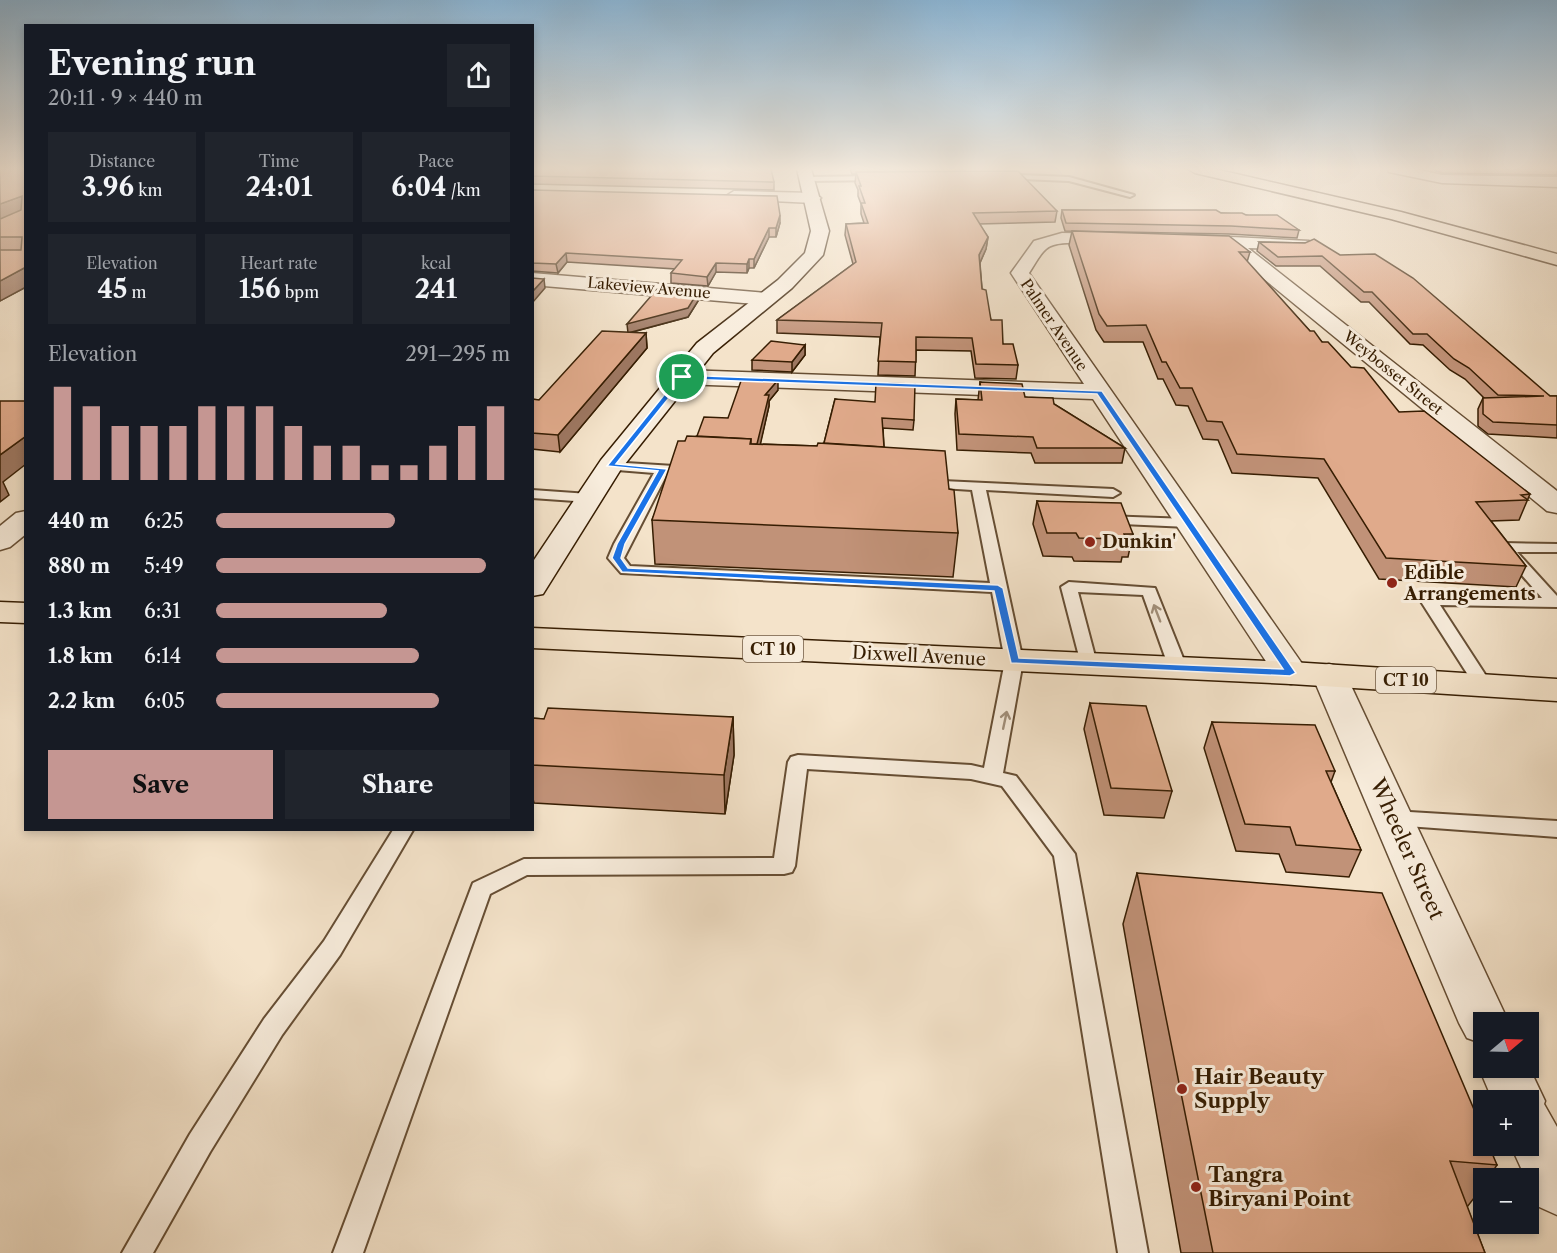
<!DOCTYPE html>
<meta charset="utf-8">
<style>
:root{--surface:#171b24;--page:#20242c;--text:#f1f3f6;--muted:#9ea1a6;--accent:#c59692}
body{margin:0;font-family:"Libre Caslon Text",serif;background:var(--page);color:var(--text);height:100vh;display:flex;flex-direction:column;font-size:22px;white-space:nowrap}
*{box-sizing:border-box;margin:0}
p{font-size:20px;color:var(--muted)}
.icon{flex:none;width:33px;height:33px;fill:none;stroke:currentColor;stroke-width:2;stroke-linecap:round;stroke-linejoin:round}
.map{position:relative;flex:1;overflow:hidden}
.sheet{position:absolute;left:24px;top:24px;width:510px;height:807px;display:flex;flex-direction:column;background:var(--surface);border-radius:0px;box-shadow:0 3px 9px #0003}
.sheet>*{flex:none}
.needle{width:39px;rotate:71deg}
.controls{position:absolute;left:1473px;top:1012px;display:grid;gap:12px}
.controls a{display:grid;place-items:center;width:66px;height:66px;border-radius:0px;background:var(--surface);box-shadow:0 3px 9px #0003;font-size:30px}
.pin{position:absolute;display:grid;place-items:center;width:51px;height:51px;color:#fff;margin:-26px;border:3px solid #fff;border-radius:50%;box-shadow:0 2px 6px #0007}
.round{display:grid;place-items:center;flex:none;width:63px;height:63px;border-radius:0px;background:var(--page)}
.headline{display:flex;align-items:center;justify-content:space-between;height:102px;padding:0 24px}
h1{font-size:33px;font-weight:700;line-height:45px}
.figures{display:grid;grid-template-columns:repeat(3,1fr);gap:9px;height:102px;padding:6px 24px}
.figures div{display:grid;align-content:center;border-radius:0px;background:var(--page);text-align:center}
.figures b{font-size:26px;font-weight:700}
.figures small{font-size:16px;font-weight:400}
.figures p{font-size:16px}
.chart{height:168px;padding:12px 24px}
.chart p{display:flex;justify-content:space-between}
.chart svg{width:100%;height:108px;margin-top:6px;stroke:var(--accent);stroke-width:6}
.primary-button{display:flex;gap:12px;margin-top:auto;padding:12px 24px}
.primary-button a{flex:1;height:69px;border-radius:0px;background:var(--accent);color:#111;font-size:24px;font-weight:700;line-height:69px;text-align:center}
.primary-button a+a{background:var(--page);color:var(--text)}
ul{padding:0 24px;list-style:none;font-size:20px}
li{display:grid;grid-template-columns:96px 72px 1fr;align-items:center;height:45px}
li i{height:15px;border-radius:8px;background:var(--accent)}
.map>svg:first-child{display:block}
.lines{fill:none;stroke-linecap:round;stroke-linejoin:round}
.service-casing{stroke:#664e34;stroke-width:4}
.minor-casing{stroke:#664e34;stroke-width:3}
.secondary-casing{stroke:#361d02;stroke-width:3}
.primary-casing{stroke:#361d02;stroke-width:3}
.motorway-casing{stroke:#361d02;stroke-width:3}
.service{fill:#f8eddd;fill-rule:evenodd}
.minor{fill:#f8eddd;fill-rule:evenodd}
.secondary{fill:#f8eddd;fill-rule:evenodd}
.primary{fill:#f4e3ca;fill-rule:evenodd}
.motorway{fill:#f4e3ca;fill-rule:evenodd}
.wall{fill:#c19278;stroke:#361d02;stroke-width:1.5}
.shaded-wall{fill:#9d7761;stroke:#361d02;stroke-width:1.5}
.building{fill:#e0aa8b;stroke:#361d02;stroke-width:1.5}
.oneway{stroke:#a18f7a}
.route{fill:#1a73e8;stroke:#fff;stroke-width:1.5;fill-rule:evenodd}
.poi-dot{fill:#8f2418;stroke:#f8eddd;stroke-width:2}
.labels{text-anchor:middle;stroke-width:6;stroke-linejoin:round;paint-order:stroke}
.far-street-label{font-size:15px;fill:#361d02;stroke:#f8eddd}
.shield{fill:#f8eddd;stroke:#705b44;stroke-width:1.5}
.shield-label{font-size:16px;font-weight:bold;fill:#361d02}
.poi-label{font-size:18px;font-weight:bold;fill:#361d02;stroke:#f8eddd;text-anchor:start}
.street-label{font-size:18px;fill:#361d02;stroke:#f8eddd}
.near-street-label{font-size:21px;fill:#361d02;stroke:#f8eddd}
.near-poi-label{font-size:21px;font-weight:bold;fill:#361d02;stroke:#f8eddd;text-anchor:start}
</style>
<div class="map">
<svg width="1557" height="1253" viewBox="0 0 1557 1253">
<rect width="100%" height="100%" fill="#f4e3ca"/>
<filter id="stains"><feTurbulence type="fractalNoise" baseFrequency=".00333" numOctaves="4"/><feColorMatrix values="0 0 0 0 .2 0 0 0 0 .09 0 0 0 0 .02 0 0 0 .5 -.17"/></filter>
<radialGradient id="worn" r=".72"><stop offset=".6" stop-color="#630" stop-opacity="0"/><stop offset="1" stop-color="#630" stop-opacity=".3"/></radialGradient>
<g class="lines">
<g class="service-casing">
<g id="service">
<path d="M1001,174L1069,177L1134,195L1130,197L1069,181L998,178Z"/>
<path d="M877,176L880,180L807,181L803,179L807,177Z"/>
<path d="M610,462L690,467L697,471L690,475L667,474L624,558L630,566L990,583L972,490L926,487L919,483L921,480L1113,489L1120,493L1113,497L986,490L1023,661L1003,773L1016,776L1075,854L1148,1253H1118L1054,856L1002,786L971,779L807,769L795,866L792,872L784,874L527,875L490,894L363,1253H333L473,883L524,859L774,858L788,762L791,757L798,755L971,765L984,768L1005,661L992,592L621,573L608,558L614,544L654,473L605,469L603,466Z"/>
<path d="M532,490L589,494L596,498L589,502L532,498Z"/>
<path d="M1105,516L1188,519L1195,523L1188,527L1100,523L1098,520L1100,517Z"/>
<path d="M1504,543L1557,544V552H1517L1557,596V607L1440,605L1492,685L1483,691L1477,689L1420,600L1428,595L1542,598L1497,547Z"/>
<path d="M1069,582L1155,588L1187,668L1184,672L1178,673L1169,668L1143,595L1078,592L1097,664L1088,669L1082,668L1061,587Z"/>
<path d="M1393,811L1557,821V837L1393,825L1386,823L1383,818L1386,813Z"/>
<path d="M393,830H413L340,955L282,1035L210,1152L153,1253H122L190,1134L264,1019L324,941Z"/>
</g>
</g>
<g class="minor-casing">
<g id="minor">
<path d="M1387,169H1416L1442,175L1557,177V187L1442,183L1389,172Z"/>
<path d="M734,191L813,193L821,198L813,203L728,199L726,196Z"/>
<path d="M1062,233L1115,234L1124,239C1112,254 1064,234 1046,249C1039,255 1034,266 1029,273L1303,665L1308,673L1303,681L1291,684L1279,681L1093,399L682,384L674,382L671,377L674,372L682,370L1084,384L1011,273L1034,241Z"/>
<path d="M1191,235L1309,241L1312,245L1303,250L1248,248L1557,491V513L1547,511L1225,247L1185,244L1182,240Z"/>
<path d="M532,273L766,293L773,295L776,299L773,303L766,305L532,285Z"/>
<path d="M26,511V534L10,547L0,550V526L16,513Z"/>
<path d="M1329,664L1341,667L1346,675L1509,1023H1484V1044L1467,1038L1459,1023L1312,675L1317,667Z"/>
<path d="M1484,1057V1068H1528V1065L1545,1101L1544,1104L1557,1127V1215L1537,1206L1528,1186V1179H1526L1511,1146H1528V1101H1493L1479,1068Z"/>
</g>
</g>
<g class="secondary-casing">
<path id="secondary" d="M797,169H811L829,231L823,255L792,288L713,353L621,469L543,594L532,596V563L601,460L697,343L778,280L805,253L811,231Z"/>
</g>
<g class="primary-casing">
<g id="primary">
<path d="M0,602L26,603V623L0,622Z"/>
<path d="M532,628L1291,662L1557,679V701L1291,684L532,648Z"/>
</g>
</g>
<g class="motorway-casing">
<path id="motorway" d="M1188,169H1215L1401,212L1557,254V265L1391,219L1195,173Z"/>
</g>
<use href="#service" class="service"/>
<use href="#minor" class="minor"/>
<use href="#secondary" class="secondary"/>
<use href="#primary" class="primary"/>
<use href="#motorway" class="motorway"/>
</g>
<g class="wall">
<path d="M26,169V287L0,301V170Z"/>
<path d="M532,169L774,182V190L532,184Z"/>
<path d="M850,169H965V172L1057,211L1055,222L979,224L988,237L986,249L980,263L982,289L991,320L1003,344L1018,365L1016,379L975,378L971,351L916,350L915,376L878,375L880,337L777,333V320L853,264L845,235L846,224L864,223L861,214V204L858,196V190L855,183L856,174H852Z"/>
<path d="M1433,169H1557V175L1442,173L1436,171Z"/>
<path d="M532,190L780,223L776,237H769L754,268H749L747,273L716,272L708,286L671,283V273L675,269L567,262L558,273L532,271Z"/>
<path d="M1062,210L1221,213L1246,215L1299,230L1297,238L1229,234L1065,231L1061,218Z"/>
<path d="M1072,231L1250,252L1247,262L1310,331L1399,412L1530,494L1519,520L1491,521L1526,566L1516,587L1379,579L1318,478L1232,473L1218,440L1203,439L1188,406L1176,405L1163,379H1158L1143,342H1104L1096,330L1069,245Z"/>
<path d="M1259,242L1305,243L1550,396H1557V438L1488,434L1478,426V409L1483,398H1484L1465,379L1450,370L1423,345L1410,344L1369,302H1361L1320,266H1276L1257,251Z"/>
<path d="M698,292V301L688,317L629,333H646L647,348L560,452L532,449V399L539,400L628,333Z"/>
<path d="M805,345V355L792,372L752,370V360Z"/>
<path d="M980,382L1025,397L1054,404L1125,448L1122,463H1035L1031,453L957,450L955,414L956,399L978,400Z"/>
<path d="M778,390L769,401V406L760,444L817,446L824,443L835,399L914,420L913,430L883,428L884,447L949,489L958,533L953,577L655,564L652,520L685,441L697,436Z"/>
<path d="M1037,501L1133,534L1128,557H1122L1121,562L1074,561L1072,557L1043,556L1033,524Z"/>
<path d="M1090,703L1172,791L1164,818L1104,815L1084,729Z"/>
<path d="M733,717L734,755L725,814L534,803L532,795V718L544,719Z"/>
<path d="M1212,722L1335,771L1331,782L1361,850L1349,877L1286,872L1279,854L1236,851L1204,748Z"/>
<path d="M1137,873L1497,1165L1488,1179H1484V1185L1467,1207L1485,1253H1181L1123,924Z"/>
</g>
<g class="shaded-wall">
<path d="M22,196L26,211L0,221V204Z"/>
<path d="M780,215V223L776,237V228Z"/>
<path d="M769,228V237L754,268V259Z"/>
<path d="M988,237L986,249L978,267L979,255Z"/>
<path d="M566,253L567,262L558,273L556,264Z"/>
<path d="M749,259V268L747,273V264Z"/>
<path d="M716,263V272L708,286L707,277Z"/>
<path d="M26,267V287L0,301V281Z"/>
<path d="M544,279L545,288L533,302L532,292Z"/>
<path d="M698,292V301L688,317L628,333L627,324Z"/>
<path d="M646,333L647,348L560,452L558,435Z"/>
<path d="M805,345V355L792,372V362Z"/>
<path d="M778,380V390L769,401V406L755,468L754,456L765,395Z"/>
<path d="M26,436V464L3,482L9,495L0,502V455Z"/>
<path d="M733,717L734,755L725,814L724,775Z"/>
</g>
<g class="building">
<path d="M1,169H26V267L0,281V250H21L22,237H0V219L21,210L22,196L0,204V170Z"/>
<path d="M532,169H771L774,182L532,176Z"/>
<path d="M1018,171L1057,211L973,213L988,237L979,255L982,289L986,290L991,320H1002L1003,344H1013L1018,365L976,364L972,338L916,337V362L878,361L882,323L777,320L856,262L846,224L868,223L861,203H865L859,186H861L856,172Z"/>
<path d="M532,190L777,196L780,215L776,228H769L754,259H749L747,264L716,263L707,277L671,273L682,260L566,253L556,264L532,263Z"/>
<path d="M1062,210H1216L1221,213H1242L1246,215H1277L1299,230L1231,226L1066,223Z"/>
<path d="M1072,231L1229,236L1250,252H1239L1310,331H1314L1322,342H1328L1351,367L1364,368L1399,412L1424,411L1530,494L1521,495L1528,500L1476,502L1526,566L1386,558L1324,459L1237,454L1222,422L1207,421L1192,388H1180L1166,362H1162L1146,325L1107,326L1099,314Z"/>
<path d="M1314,239L1340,255L1375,254L1413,278L1550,396H1557V425L1493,422L1483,414V398L1544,396L1498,395L1469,368L1454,359L1427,334H1413L1372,292H1364L1322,256L1278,257L1259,242L1305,243Z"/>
<path d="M532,278L544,279L532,292Z"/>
<path d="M657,289L698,292L688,308L627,324Z"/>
<path d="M602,331L646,333L558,435L532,433V399L539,400Z"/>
<path d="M771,341L805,345L792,362L752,360Z"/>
<path d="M742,378L778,380L765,395H769L757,444H751V439L697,436L704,417L728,418Z"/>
<path d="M980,382L1022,384L1025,397L1053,398L1054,404L1125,448H1037L1033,437L959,434L956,399L982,400Z"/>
<path d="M876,383L915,384L914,420L882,418L884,447L824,443L835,399L875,402Z"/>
<path d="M0,401H26V436L0,455Z"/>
<path d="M687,436L751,439L750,444L817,446L818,443L945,451L949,489L954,490L958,533L652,520L678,441H685Z"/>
<path d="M1037,501L1121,503L1133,534H1124L1126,539L1079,538L1076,533H1047Z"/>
<path d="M1090,703L1146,706L1172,791L1111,788Z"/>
<path d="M548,708L733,717L724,775L532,765V718L544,719Z"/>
<path d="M1212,722L1315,725L1335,771H1326L1361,850L1296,845L1290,827L1245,824Z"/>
<path d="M1137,873L1382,893L1484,1133V1146H1489L1497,1165L1450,1161L1485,1253H1213Z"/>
</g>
<defs><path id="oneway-shaft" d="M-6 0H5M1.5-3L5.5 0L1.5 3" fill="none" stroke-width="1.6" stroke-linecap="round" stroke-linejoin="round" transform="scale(1.5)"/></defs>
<g class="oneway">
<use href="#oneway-shaft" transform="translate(1157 613) rotate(-111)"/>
<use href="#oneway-shaft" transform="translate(1005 720) rotate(-78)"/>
</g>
<linearGradient id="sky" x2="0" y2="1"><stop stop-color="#8bb7d8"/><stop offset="0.49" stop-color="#faf2e7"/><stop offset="1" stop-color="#faf2e7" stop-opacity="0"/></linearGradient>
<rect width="1557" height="345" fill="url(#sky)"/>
<path class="route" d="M680,375L1102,391L1296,673L1290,676L1011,663L994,591L622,572L612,558L617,544L658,471L607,466ZM684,379L1097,394L1283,669L1019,658L1003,588L998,585L628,568L621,558L625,544L667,469L616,464Z"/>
<g class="poi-dot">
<circle cx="1090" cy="542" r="6"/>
<circle cx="1392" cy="583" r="6"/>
<circle cx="1182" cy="1089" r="6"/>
<circle cx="1196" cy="1187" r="6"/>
</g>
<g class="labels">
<g class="far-street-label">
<text transform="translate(649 288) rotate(5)" y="5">Lakeview Avenue</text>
<text transform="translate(1054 325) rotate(56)" y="5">Palmer Avenue</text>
<text transform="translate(1393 373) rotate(39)" y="5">Weybosset Street</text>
</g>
<g class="shield">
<rect x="743" y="636" width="60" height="26" rx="4.5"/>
<rect x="1376" y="667" width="60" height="26" rx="4.5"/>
</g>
<g class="shield-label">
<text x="773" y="655">CT 10</text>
<text x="1406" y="686">CT 10</text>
</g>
<g class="poi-label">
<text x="1102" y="548">Dunkin'</text>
<text x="1404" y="579">Edible<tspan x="1404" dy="21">Arrangements</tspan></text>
</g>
<g class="street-label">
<text transform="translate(919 656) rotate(3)" y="6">Dixwell Avenue</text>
</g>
<g class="near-street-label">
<text transform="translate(1407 849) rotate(66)" y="7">Wheeler Street</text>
</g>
<g class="near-poi-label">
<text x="1194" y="1084">Hair Beauty<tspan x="1194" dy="24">Supply</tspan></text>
<text x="1208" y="1182">Tangra<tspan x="1208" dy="24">Biryani Point</tspan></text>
</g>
</g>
<rect width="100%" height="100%" filter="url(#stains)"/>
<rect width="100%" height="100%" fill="url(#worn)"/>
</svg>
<div class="controls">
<a><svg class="needle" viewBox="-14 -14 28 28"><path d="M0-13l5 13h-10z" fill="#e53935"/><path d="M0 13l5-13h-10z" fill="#9ea1a6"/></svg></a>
<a>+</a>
<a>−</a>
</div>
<div class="pin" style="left:682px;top:377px;background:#1e9e55"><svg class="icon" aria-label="arrive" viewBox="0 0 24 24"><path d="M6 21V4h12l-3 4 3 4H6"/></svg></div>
<section class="sheet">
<div class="headline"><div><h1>Evening run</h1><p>20:11 · 9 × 440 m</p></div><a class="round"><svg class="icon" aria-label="share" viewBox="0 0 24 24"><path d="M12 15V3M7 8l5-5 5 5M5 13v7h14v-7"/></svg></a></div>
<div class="figures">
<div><p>Distance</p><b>3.96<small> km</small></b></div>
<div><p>Time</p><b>24:01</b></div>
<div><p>Pace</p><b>6:04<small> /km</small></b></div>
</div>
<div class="figures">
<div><p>Elevation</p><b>45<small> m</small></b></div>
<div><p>Heart rate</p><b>156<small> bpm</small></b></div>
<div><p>kcal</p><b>241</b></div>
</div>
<div class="chart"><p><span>Elevation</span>291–295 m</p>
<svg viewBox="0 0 160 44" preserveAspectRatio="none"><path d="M5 44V6M15 44V14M25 44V22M35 44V22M45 44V22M55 44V14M65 44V14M75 44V14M85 44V22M95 44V30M105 44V30M115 44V38M125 44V38M135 44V30M145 44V22M155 44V14"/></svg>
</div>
<ul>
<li><b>440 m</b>6:25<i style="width:61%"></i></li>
<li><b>880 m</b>5:49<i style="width:92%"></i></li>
<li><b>1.3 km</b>6:31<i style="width:58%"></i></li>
<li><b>1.8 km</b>6:14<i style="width:69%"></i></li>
<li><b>2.2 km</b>6:05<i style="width:76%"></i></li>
</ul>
<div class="primary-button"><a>Save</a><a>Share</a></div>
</section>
</div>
